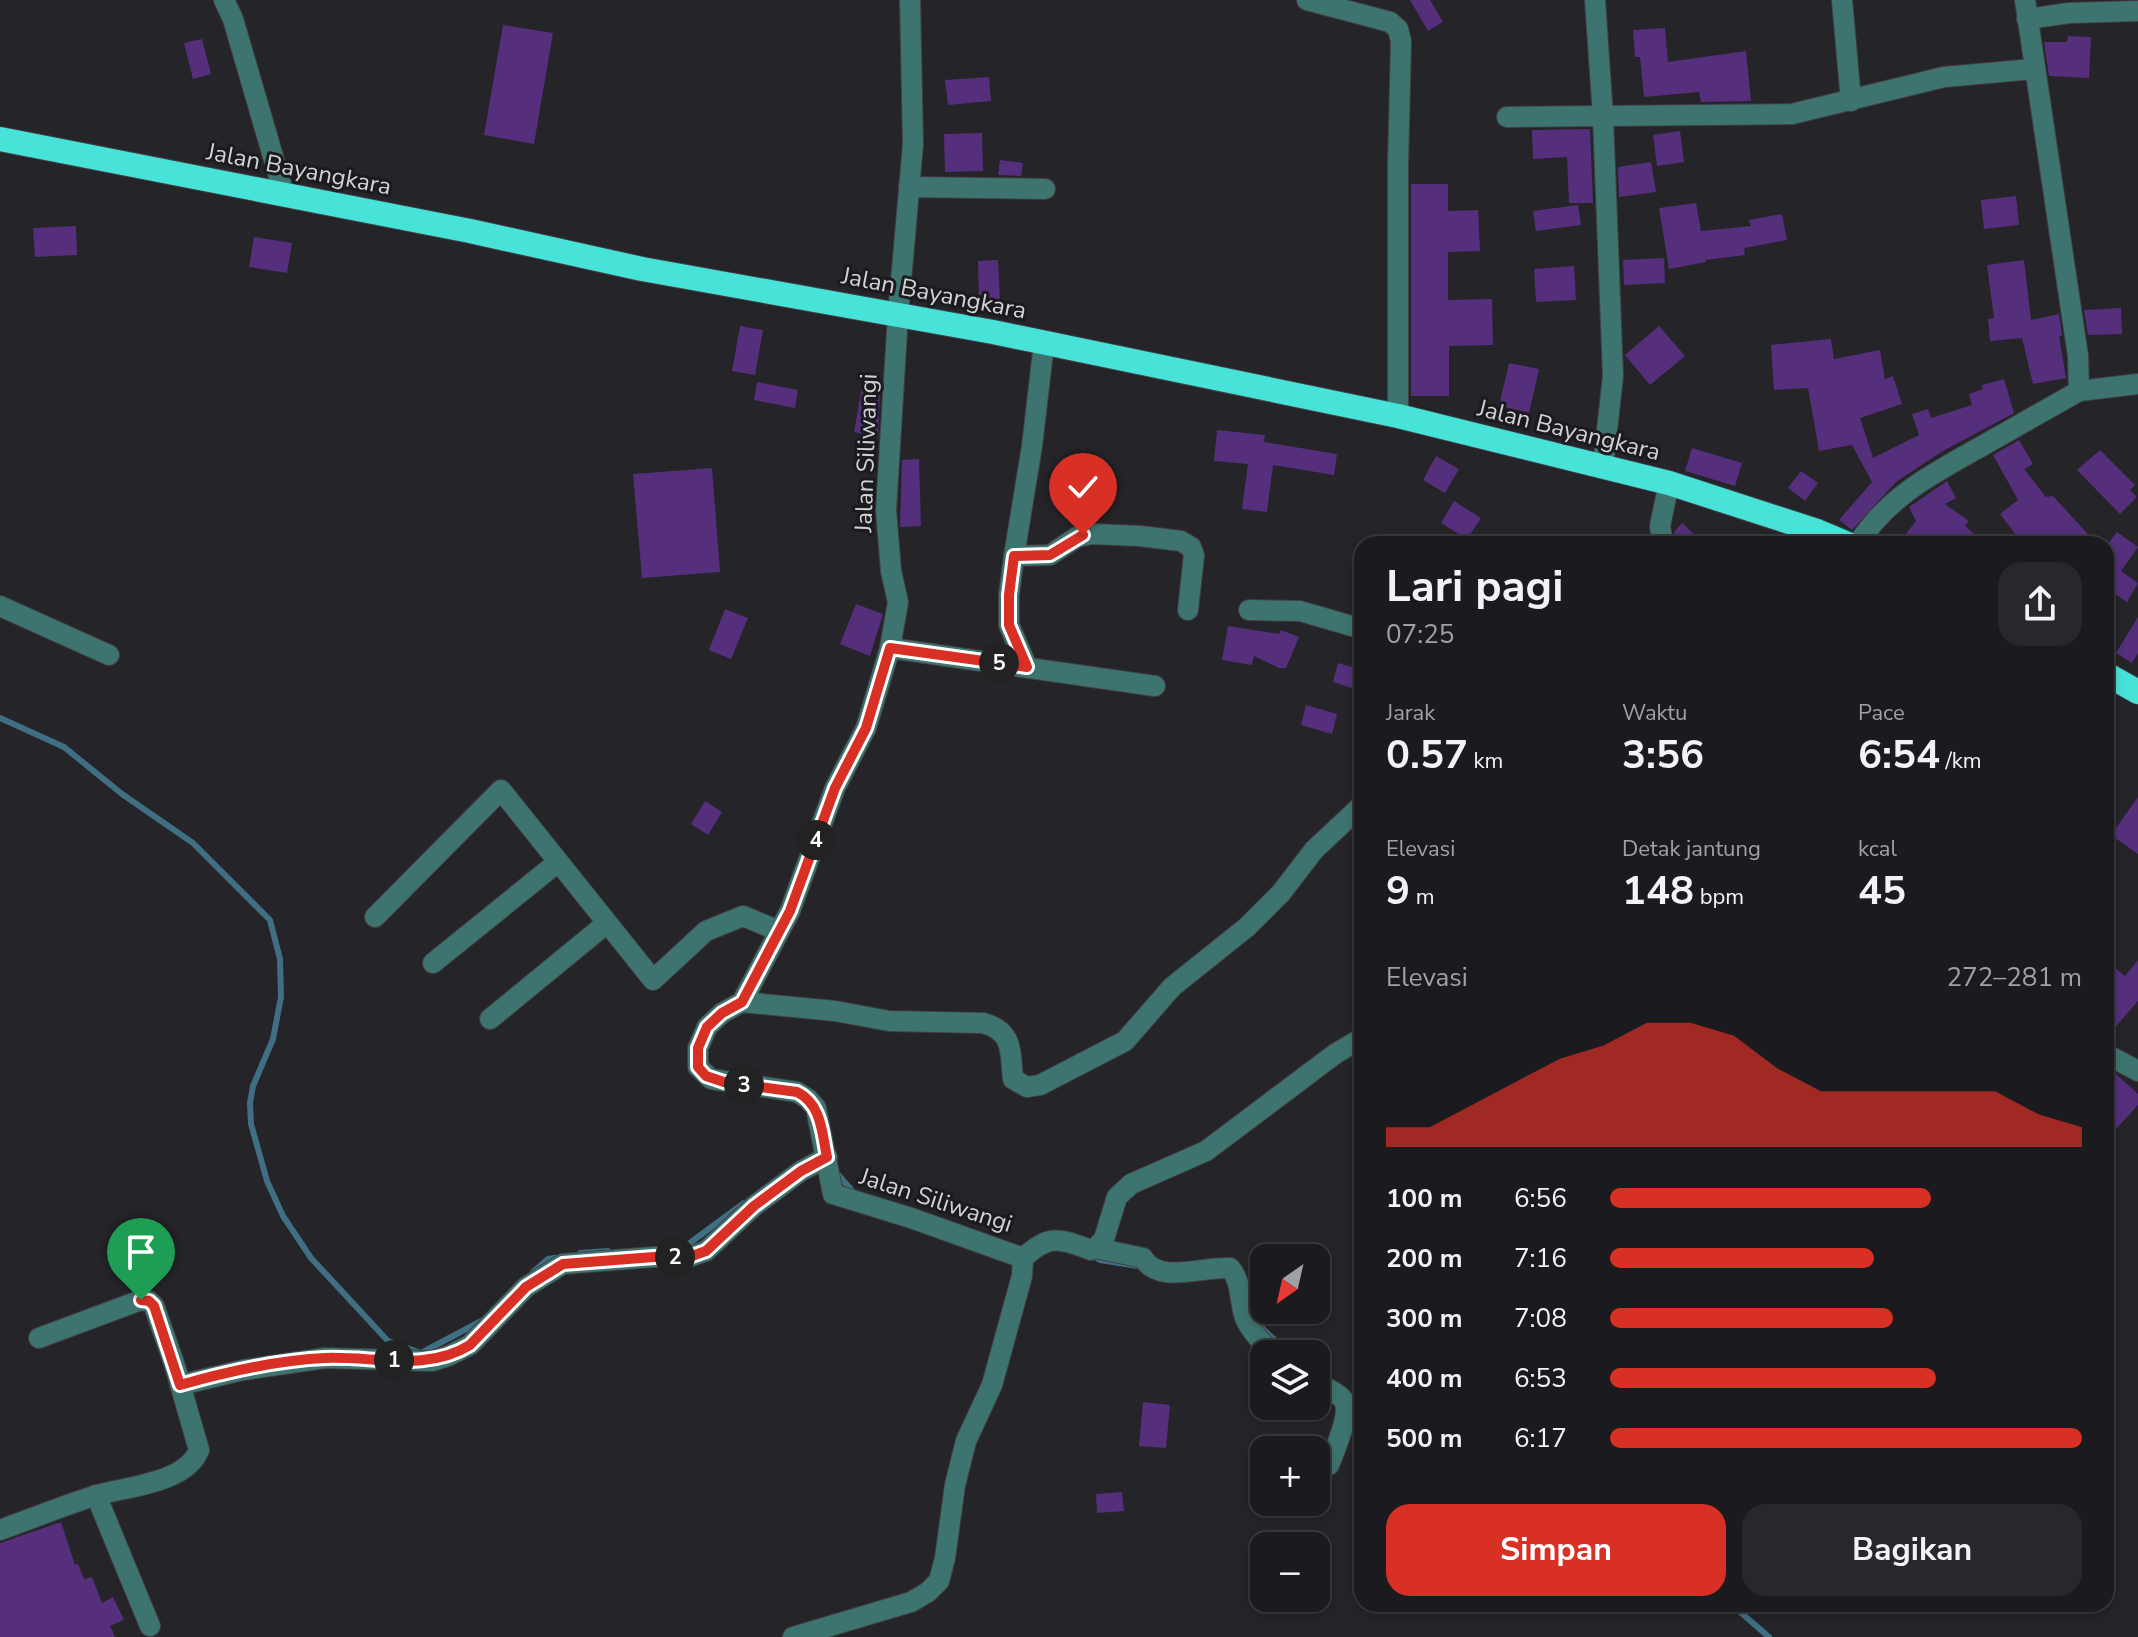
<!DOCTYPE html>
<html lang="id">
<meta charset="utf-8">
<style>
:root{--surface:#1b1b1f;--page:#28282c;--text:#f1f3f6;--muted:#a0a1a4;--line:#39393d;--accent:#d93025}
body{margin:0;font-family:"Nunito Sans",sans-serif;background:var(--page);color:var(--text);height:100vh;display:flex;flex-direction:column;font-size:30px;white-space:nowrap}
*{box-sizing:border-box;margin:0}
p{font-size:26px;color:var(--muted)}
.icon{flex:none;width:44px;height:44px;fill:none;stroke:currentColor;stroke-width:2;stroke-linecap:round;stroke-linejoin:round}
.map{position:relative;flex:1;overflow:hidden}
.panel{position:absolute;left:1354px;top:536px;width:760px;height:1076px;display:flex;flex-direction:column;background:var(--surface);border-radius:24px;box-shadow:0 4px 12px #0003,0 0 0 2px var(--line)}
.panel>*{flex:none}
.needle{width:52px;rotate:214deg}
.buttons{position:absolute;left:1250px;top:1244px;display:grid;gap:16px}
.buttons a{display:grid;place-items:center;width:80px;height:80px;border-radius:16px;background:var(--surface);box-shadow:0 4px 12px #0003,0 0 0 2px var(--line);font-size:40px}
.pin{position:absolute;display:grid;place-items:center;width:68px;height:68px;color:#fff;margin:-82px -34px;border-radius:50% 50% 50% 0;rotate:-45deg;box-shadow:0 0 8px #0007}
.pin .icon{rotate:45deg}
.km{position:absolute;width:40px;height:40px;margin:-20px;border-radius:50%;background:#222;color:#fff;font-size:22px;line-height:40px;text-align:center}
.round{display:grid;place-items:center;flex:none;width:84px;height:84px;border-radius:24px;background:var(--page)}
.overview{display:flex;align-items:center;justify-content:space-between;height:136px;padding:0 32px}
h1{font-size:44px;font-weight:700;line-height:60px}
.stats{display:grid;grid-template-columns:repeat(3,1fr);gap:12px;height:136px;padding:8px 32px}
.stats div{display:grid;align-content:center}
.stats b{font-size:40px;font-weight:700}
.stats small{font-size:22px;font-weight:400}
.stats p{font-size:22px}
.chart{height:224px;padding:16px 32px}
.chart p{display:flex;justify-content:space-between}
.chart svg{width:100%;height:144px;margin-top:8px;fill:var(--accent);opacity:.7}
.action{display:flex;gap:16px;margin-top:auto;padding:16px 32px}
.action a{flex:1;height:92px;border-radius:24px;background:var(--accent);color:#fff;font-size:32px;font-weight:700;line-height:92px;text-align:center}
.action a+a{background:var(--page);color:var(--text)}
ul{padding:0 32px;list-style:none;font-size:26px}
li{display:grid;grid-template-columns:128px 96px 1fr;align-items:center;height:60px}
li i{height:20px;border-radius:10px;background:var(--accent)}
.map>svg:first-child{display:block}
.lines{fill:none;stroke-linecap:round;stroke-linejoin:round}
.stream{stroke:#406e83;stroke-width:6}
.building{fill:#552f7c}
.minor-casing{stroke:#404045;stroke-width:22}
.highway-casing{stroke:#404045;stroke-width:26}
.minor{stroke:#3e746f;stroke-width:20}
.highway{stroke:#47e3d8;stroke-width:24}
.route-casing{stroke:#fff;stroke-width:16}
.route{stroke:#d93025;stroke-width:10}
.labels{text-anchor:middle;stroke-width:6;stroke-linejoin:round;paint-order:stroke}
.street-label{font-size:24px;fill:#d2d2d5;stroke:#1b1a1f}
</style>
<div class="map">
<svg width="2138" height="1637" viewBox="0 0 2138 1637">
<rect width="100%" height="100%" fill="#242429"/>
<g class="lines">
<g class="stream">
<path d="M0,718L64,747L122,794L193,843L270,920L280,959L281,997L273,1039L253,1086L250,1103L251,1124L267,1181L283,1216L311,1258L388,1341L421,1353L485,1319"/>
<path d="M835,1171L854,1193"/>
<path d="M679,1251L744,1203"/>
<path d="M580,1253L608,1251"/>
<path d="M1091,1255L1100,1260L1138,1266"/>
<path d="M533,1272L548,1259L561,1257"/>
<path d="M1250,1300L1262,1328L1289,1354"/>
<path d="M1348,1396L1362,1407"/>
<path d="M1731,1604L1769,1637"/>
</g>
</g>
<g class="building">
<path d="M1410,0H1430L1443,22L1428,31Z"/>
<path d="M503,25L553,33L534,144L484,135Z"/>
<path d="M1665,28L1668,62L1746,51L1751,101L1701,102L1699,92L1644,97L1640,57H1635L1633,30Z"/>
<path d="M2068,36L2091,37L2089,78L2049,76L2044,42H2067Z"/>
<path d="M202,39L211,74L193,79L184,43Z"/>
<path d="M989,77L991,101L948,105L945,80Z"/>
<path d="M1590,129L1593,203H1569L1567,157L1533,159L1532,130Z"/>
<path d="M1680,131L1684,162L1657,166L1653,135Z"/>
<path d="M982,133L983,171L945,172L944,134Z"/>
<path d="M1000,160L1023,163L1021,176L998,175Z"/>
<path d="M1651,162L1656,192L1619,197L1618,167Z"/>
<path d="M1411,184H1448V211L1478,210L1480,251L1448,252V300L1492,299L1493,345L1449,346V396H1411Z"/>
<path d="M2016,196L2019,225L1984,229L1981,200Z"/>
<path d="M1696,203L1701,231L1751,226L1749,220L1782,214L1787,240L1744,248L1745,255L1705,260L1706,262L1669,269L1659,208Z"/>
<path d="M1578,205L1581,225L1536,231L1533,211Z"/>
<path d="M76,226L77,255L35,257L33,228Z"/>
<path d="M254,237L292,243L287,273L249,267Z"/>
<path d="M1664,258L1665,283L1624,285L1623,260Z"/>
<path d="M998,260L1000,300L979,301L978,261Z"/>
<path d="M2024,260L2031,320L2059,314L2062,336H2059L2066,378L2033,384L2022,338L1990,341L1988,319L1994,318L1987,265Z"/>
<path d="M1574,266L1576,300L1536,302L1534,269Z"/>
<path d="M2121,308L2122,334L2088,335L2084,310Z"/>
<path d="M740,326L763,330L755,375L732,371Z"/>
<path d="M1659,326L1685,356L1650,385L1625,355Z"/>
<path d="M1831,339L1834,359L1880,350L1885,379L1893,376L1902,404L1860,418L1873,458L1919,435L1912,414L1928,409L1931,418L1972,405L1969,394L1983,389L1982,385L2004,379L2014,413L1941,452L1896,482L1852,530L1839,520L1872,482L1852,445L1819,451L1808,388L1774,390L1771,345Z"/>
<path d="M1509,363L1539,369L1529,413L1499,406Z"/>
<path d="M757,382L798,390L795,408L754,400Z"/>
<path d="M862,387L880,390L878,437L854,432Z"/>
<path d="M1217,430L1265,435L1264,442L1337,454L1334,475L1273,465L1267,512L1242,509L1248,464L1214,461Z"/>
<path d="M2019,440L2033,464L2024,469L2046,497L2053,496L2097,544H2023L2000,514L2018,500L1993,455Z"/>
<path d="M1692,448L1742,463L1735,486L1685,471Z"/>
<path d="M2100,450L2135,485L2130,490L2137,497L2120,514L2077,470Z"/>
<path d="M1436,456L1459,469L1445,493L1423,480Z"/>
<path d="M919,459L921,526L900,527L902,460Z"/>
<path d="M712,468L720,572L642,578L633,474Z"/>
<path d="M1801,471L1818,483L1805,501L1788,488Z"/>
<path d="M1947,481L1956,498L1945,504L1969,521L1965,526L1986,544H1916L1905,535L1916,521L1909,507Z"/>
<path d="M1454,501L1481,518L1467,539L1441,523Z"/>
<path d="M1682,523L1705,544H1676L1674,532Z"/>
<path d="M2117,532L2138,547L2121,571L2138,583L2127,602L2108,589L2106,591V546Z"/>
<path d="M856,604L883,614L870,656L840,644Z"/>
<path d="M725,609L748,618L731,659L709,650Z"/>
<path d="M2138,617V653L2132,663L2116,653Z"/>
<path d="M1228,626L1279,634L1281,630L1299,637L1286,668H1279L1254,656L1252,665L1222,660Z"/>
<path d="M1338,663L1362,670L1358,690L1333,682Z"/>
<path d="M1306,705L1337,714L1332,734L1301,725Z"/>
<path d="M2138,797V854L2111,835Z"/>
<path d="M705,801L722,812L708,835L691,824Z"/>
<path d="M2138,960V1001L2106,1038V961L2125,976Z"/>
<path d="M2106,1069L2116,1074L2138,1094V1105L2106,1140Z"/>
<path d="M1143,1402L1170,1405L1166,1448L1139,1446Z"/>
<path d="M1122,1492L1124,1511L1097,1513L1096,1494Z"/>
<path d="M61,1522L75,1565L78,1564L84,1579L92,1577L102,1603L113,1597L124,1620L110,1626L115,1637H0V1543Z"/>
</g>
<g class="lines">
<g class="minor-casing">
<g id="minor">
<path d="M224,0L233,19L284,194"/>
<path d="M910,0L913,144L898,315L886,510L891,571L898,602L890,648L866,728L835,788L790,911L742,1002L722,1013L707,1027L698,1048V1067L711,1079L797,1092L808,1099L816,1108L833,1194L911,1218L1023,1258"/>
<path d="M1307,0L1390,22L1398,29L1401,41L1398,165V416"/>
<path d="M1595,0L1603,117L1613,376L1603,466"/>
<path d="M1842,0L1851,101"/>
<path d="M2027,19L2069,13L2138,11"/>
<path d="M1507,117L1792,114L1944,77L2034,69"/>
<path d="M909,187L1045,189"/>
<path d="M2079,391L2138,384"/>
<path d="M1663,544L1660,526L1669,483"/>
<path d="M1858,544C1888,496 1934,473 1982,446C2014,428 2047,409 2079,391L2078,356L2025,0"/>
<path d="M1014,556L1032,446L1044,343"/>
<path d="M0,606L109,655"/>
<path d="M1249,610L1300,611L1362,629"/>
<path d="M890,648L1155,686"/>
<path d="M1027,667L1009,625V595L1014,556L1050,555L1077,537L1092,534L1140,536L1181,541L1191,547L1194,555L1188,610"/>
<path d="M375,917L501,790L653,980L706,931L743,916L779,931"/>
<path d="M433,963L558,862"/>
<path d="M742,1002L835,1011L889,1021L983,1023C1014,1031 1010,1052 1013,1079L1027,1087L1040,1085L1125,1041L1172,987L1247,927L1281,893L1314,850L1362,805"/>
<path d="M490,1019L607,923"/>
<path d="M2106,1054L2138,1071"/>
<path d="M1096,1248L1104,1239L1117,1197L1131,1184L1206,1151L1335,1054L1362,1038"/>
<path d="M1023,1258C1050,1234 1058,1238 1091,1250L1096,1248L1143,1258C1159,1285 1203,1266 1230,1268C1242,1281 1239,1301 1245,1318C1251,1332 1263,1344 1274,1354"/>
<path d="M1316,1383C1324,1387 1339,1393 1344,1401C1351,1414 1334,1452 1329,1465"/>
<path d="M180,1385L243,1370L325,1358L432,1361L448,1356L470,1345L526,1287L563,1264L654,1257H689L706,1251L754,1206L801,1171L827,1157"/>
<path d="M96,1495L150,1626"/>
<path d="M0,1530C31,1519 62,1506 94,1496C123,1487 186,1484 199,1450L174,1363L154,1306L149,1301L141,1300L39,1338"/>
<path d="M793,1637L911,1602L928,1592L939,1581L945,1558L955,1485L966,1441L992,1385L1022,1276L1023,1258"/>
</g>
</g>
<g class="highway-casing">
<g id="highway">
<path d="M0,139L470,231L642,269L993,332L1398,416L1669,483L1817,531L1848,544"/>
<path d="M2106,674L2138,692"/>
</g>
</g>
<use href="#minor" class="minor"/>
<use href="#highway" class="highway"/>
</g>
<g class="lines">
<g class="route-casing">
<path id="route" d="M141,1300L149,1301L154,1306L180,1385C226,1372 278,1360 325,1358C374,1356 427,1372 470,1345L526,1287L563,1264L654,1257H689L706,1251L754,1206L801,1171L827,1157C822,1134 822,1104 797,1092L724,1082L706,1076L698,1067V1048L707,1027L722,1013L742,1002L790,911L835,788L866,728L890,648L1027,667L1009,625V595L1014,556L1050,555L1083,535"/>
</g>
<use href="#route" class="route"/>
</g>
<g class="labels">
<g class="street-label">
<text transform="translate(299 169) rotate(11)" y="8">Jalan Bayangkara</text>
<text transform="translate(934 293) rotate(11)" y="8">Jalan Bayangkara</text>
<text transform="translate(1569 430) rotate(14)" y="8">Jalan Bayangkara</text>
<text transform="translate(866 453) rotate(-88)" y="8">Jalan Siliwangi</text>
<text transform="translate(936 1200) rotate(18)" y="8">Jalan Siliwangi</text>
</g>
</g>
</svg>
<div class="buttons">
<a><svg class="needle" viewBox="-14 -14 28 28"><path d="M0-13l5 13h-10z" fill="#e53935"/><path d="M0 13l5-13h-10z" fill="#a0a1a4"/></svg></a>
<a><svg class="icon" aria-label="layers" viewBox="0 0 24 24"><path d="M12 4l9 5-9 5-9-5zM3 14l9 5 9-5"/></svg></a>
<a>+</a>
<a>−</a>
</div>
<div class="pin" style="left:141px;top:1300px;background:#1e9e55"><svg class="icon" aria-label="arrive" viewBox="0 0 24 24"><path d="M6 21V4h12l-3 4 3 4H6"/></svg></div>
<div class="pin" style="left:1083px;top:535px;background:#d93025"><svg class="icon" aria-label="check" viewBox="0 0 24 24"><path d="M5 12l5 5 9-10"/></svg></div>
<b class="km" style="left:394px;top:1360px">1</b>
<b class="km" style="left:675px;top:1257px">2</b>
<b class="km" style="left:744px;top:1085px">3</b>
<b class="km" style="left:816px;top:840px">4</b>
<b class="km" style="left:999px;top:663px">5</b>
<section class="panel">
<div class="overview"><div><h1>Lari pagi</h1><p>07:25</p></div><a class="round"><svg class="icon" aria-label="share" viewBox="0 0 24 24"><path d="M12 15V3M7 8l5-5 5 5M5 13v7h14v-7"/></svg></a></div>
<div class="stats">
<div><p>Jarak</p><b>0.57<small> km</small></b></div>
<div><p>Waktu</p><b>3:56</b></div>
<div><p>Pace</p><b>6:54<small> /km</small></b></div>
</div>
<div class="stats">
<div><p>Elevasi</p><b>9<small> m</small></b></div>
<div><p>Detak jantung</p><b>148<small> bpm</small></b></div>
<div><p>kcal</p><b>45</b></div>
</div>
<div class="chart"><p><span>Elevasi</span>272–281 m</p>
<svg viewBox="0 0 160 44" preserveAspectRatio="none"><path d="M0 44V38L10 38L20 31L30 24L40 17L50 13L60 6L70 6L80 10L90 20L100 27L110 27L120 27L130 27L140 27L150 34L160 38V44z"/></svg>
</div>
<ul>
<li><b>100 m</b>6:56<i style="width:68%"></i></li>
<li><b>200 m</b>7:16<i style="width:56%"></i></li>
<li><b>300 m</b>7:08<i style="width:60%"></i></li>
<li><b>400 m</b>6:53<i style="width:69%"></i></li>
<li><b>500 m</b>6:17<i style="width:100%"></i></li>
</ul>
<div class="action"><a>Simpan</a><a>Bagikan</a></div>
</section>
</div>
